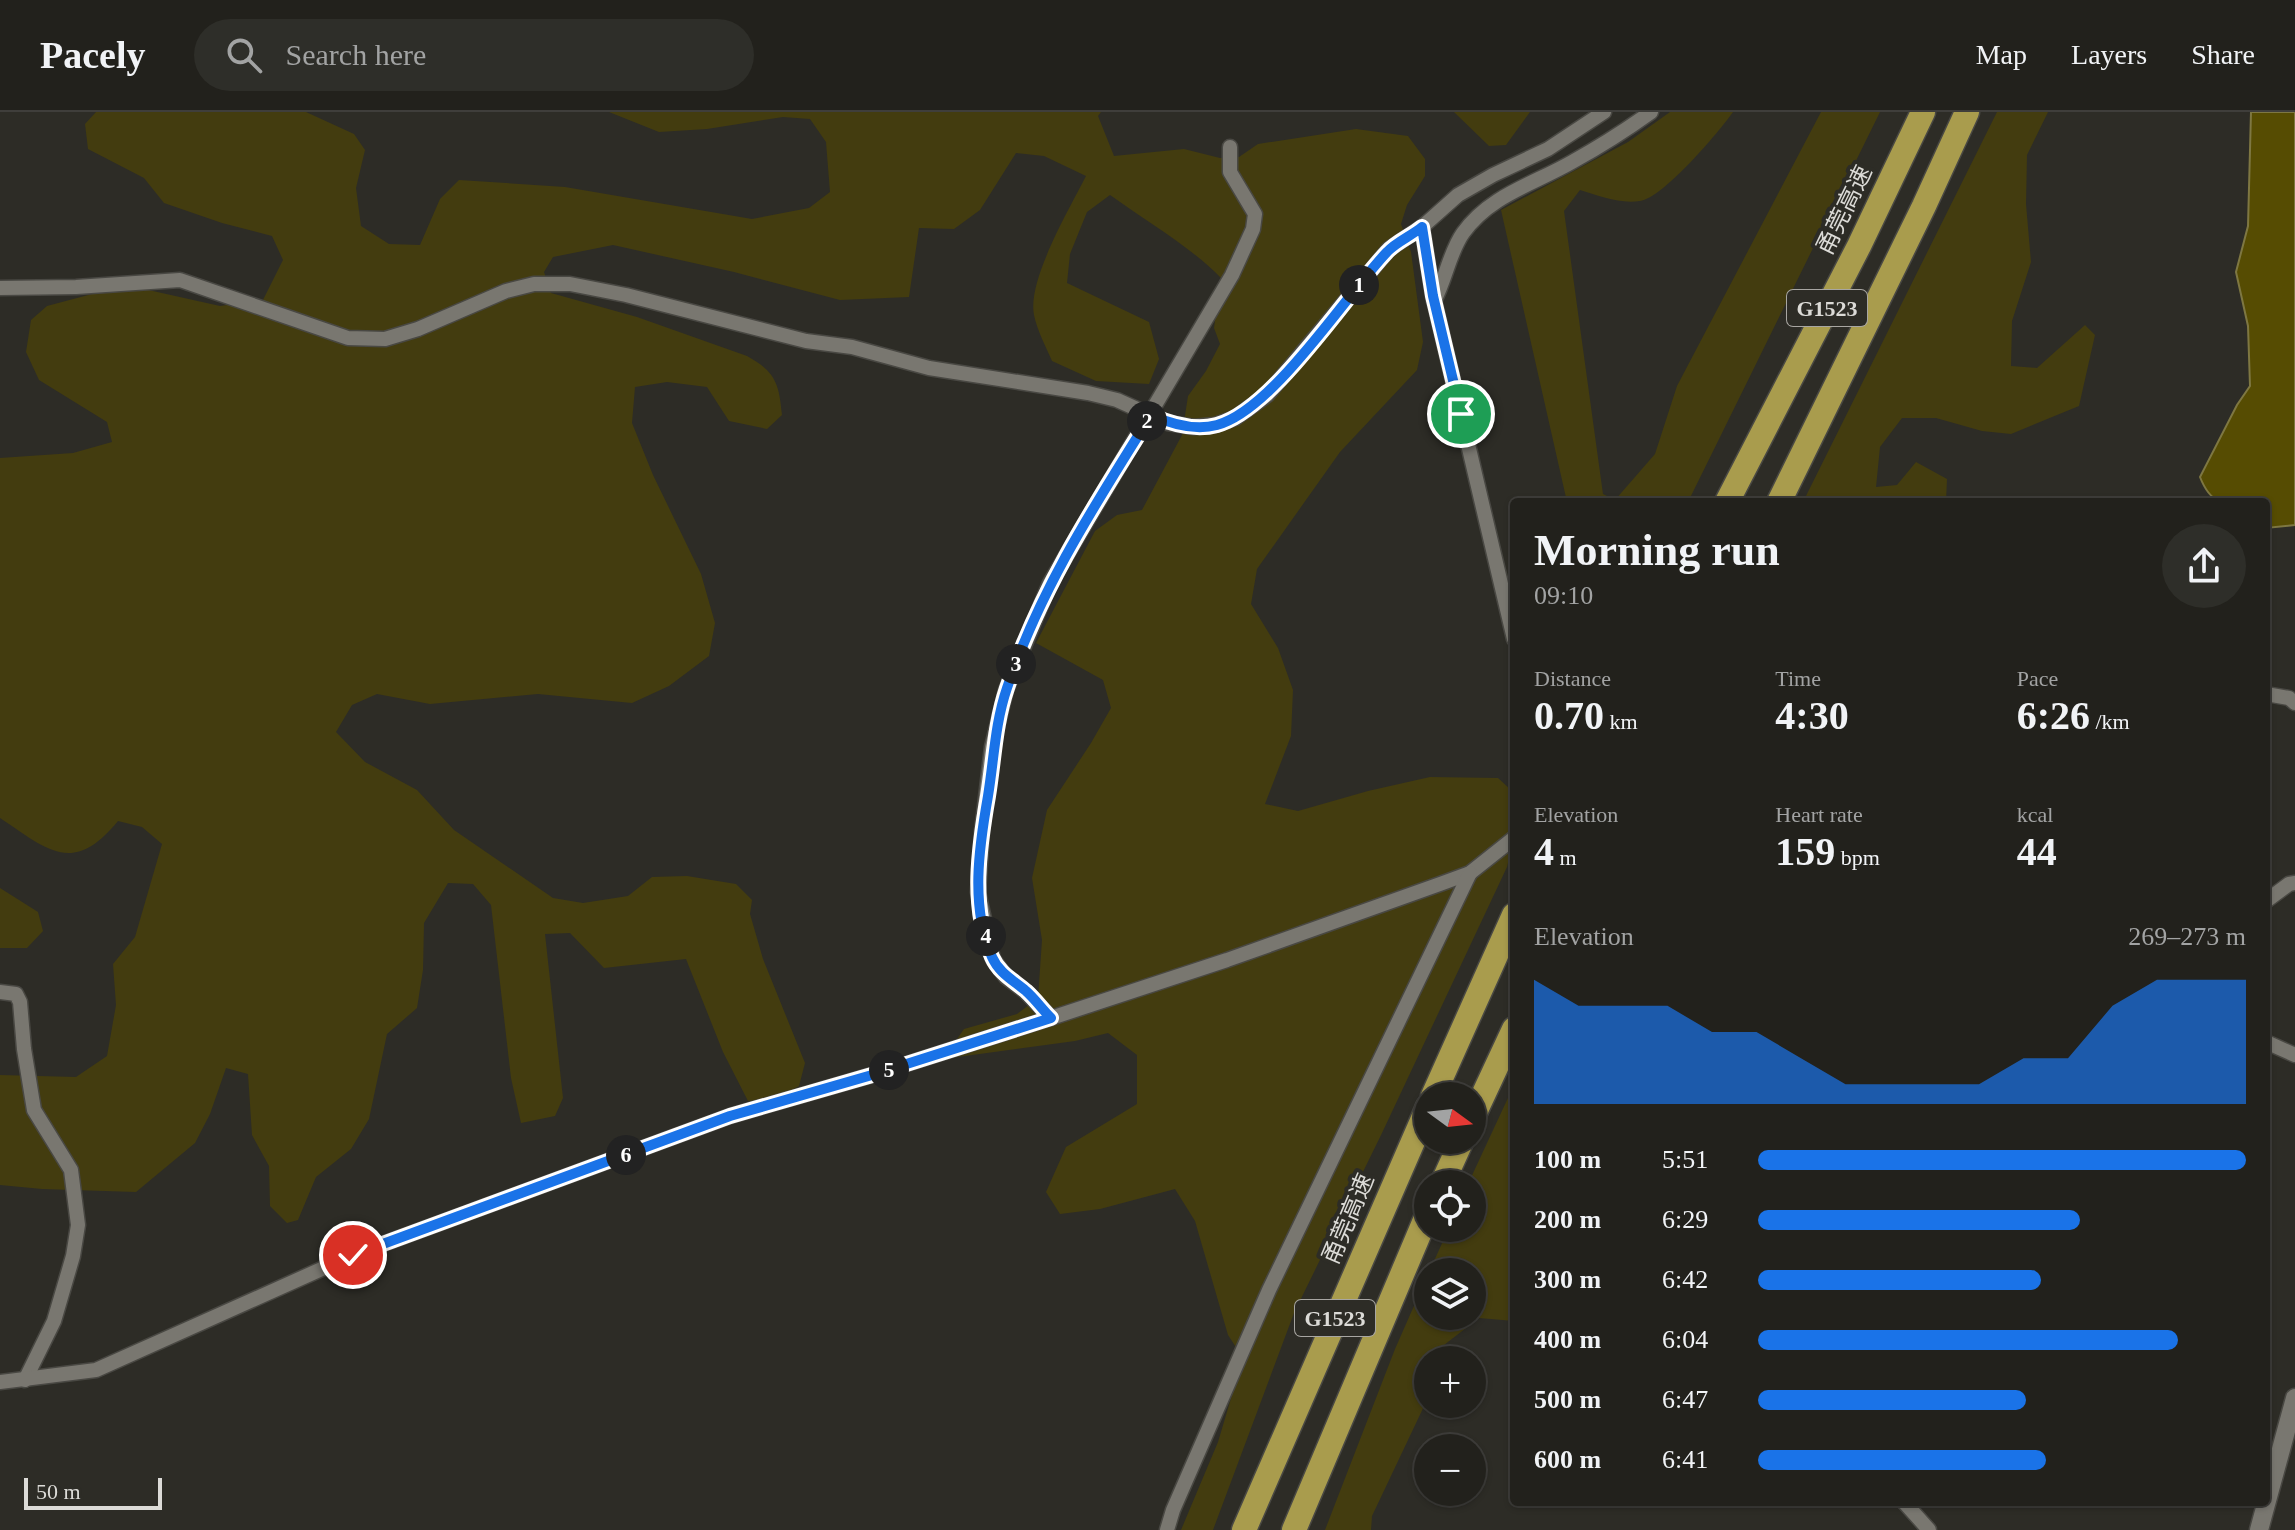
<!DOCTYPE html>
<meta charset="utf-8">
<style>
:root{--surface:#22211c;--page:#2e2e29;--text:#f1f3f6;--muted:#a2a3a3;--line:#3f3e3b;--accent:#1a73e8}
body{margin:0;font-family:"Times New Roman","Noto Sans SC",serif;background:var(--page);color:var(--text);height:100vh;display:flex;flex-direction:column;font-size:30px;white-space:nowrap}
*{box-sizing:border-box;margin:0}
p{font-size:26px;color:var(--muted)}
.icon{flex:none;width:44px;height:44px;fill:none;stroke:currentColor;stroke-width:2;stroke-linecap:round;stroke-linejoin:round}
.map{position:relative;flex:1;overflow:hidden}
.side{position:absolute;left:1510px;top:386px;width:760px;height:1008px;display:flex;flex-direction:column;background:var(--surface);border-radius:8px;box-shadow:0 2px 6px #0004,0 0 0 2px var(--line)}
.side>*{flex:none}
.needle{width:52px;rotate:105deg}
.buttons{position:absolute;left:1414px;top:970px;display:grid;gap:16px}
.buttons a{display:grid;place-items:center;width:72px;height:72px;border-radius:50%;background:var(--surface);box-shadow:0 2px 6px #0004,0 0 0 2px var(--line);font-size:40px}
.scale{position:absolute;left:24px;bottom:20px;width:138px;box-sizing:border-box;padding-left:8px;border:4px solid #dcdbd7;border-top:0;font-size:22px;line-height:28px;white-space:nowrap;color:#dcdbd7;-webkit-text-stroke:6px #2d2c26;paint-order:stroke}
.pin{position:absolute;display:grid;place-items:center;width:68px;height:68px;color:#fff;margin:-34px;border:4px solid #fff;border-radius:50%;box-shadow:0 2px 8px #0007}
.km{position:absolute;width:40px;height:40px;margin:-20px;border-radius:50%;background:#222;color:#fff;font-size:22px;line-height:40px;text-align:center}
.round{display:grid;place-items:center;flex:none;width:84px;height:84px;border-radius:42px;background:var(--page)}
.headline{display:flex;align-items:center;justify-content:space-between;height:136px;padding:0 24px}
h1{font-size:44px;font-weight:700;line-height:60px}
.stats{display:grid;grid-template-columns:repeat(3,1fr);gap:12px;height:136px;padding:8px 24px}
.stats div{display:grid;align-content:center}
.stats b{font-size:40px;font-weight:700}
.stats small{font-size:22px;font-weight:400}
.stats p{font-size:22px}
.chart{height:224px;padding:16px 24px}
.chart p{display:flex;justify-content:space-between}
.chart svg{width:100%;height:144px;margin-top:8px;fill:var(--accent);opacity:.7}
ul{padding:0 24px;list-style:none;font-size:26px}
li{display:grid;grid-template-columns:128px 96px 1fr;align-items:center;height:60px}
li i{height:20px;border-radius:10px;background:var(--accent)}
header{display:flex;align-items:center;gap:48px;box-sizing:border-box;height:112px;padding:0 40px;background:var(--surface);border-bottom:2px solid var(--line)}
header strong{font-size:38px}
nav{display:flex;gap:44px;margin-inline-start:auto;font-size:28px}
.search{width:560px;height:72px;background:var(--page);display:flex;align-items:center;gap:20px;box-sizing:border-box;padding:0 28px;border-radius:44px;color:var(--muted);font-size:30px}
.map>svg:first-child{display:block}
.green{fill:#433c0f}
.water{fill:#564c02;stroke:#7e7742;stroke-width:2}
.lines{fill:none;stroke-linecap:round;stroke-linejoin:round}
.minor-casing{stroke:#494843;stroke-width:17}
.tertiary-casing{stroke:#494843;stroke-width:21}
.motorway-casing{stroke:#494843;stroke-width:27}
.minor{stroke:#797770;stroke-width:14}
.tertiary{stroke:#797770;stroke-width:18}
.motorway{stroke:#a99c4d;stroke-width:24}
.route-casing{stroke:#fff;stroke-width:16}
.route{stroke:#1a73e8;stroke-width:10}
.labels{text-anchor:middle;stroke-width:8;stroke-linejoin:round;paint-order:stroke}
.shield{fill:#2d2c26;stroke:#a8a6a2;stroke-width:2}
.shield-label{font-size:22px;font-weight:bold;fill:#dcdbd7}
.street-label{font-size:24px;fill:#dcdbd7;stroke:#2d2c26}
</style>
<header>
<strong>Pacely</strong>
<div class="search"><svg class="icon" aria-label="search" viewBox="0 0 24 24"><circle cx="10" cy="10" r="6"/><path d="M15 15l6 6"/></svg>Search here</div>
<nav><a>Map</a><a>Layers</a><a>Share</a></nav>
</header>
<div class="map">
<svg width="2295" height="1418" viewBox="0 0 2295 1418">
<rect width="100%" height="100%" fill="#2d2c26"/>
<g class="green">
<path d="M96,0H306L354,22L365,38L356,76L361,114L389,132L420,133L440,87L459,68L565,75L752,107L809,96L830,80L826,30L810,7L783,5L707,17L659,20L609,0H1101L1098,4L1114,44L1184,37L1220,46L1239,45L1258,32L1356,17L1408,24L1425,47V64L1407,93L1401,112L1411,140L1423,230L1417,258L1340,340L1257,457L1251,492L1278,536L1293,578L1291,624L1265,692L1298,699L1368,679L1430,665L1498,666L1511,678L1514,725L1507,755L1382,1021L1294,1201L1213,1418H1181L1218,1330L1243,1246L1228,1223L1195,1109L1175,1077L1100,1097L1060,1102L1046,1080L1066,1035L1137,992V943L1108,921L1075,929L943,947L964,917L1017,902L1038,886L1042,828L1032,766L1047,698L1091,631L1111,596L1103,568L1036,531L1095,419L1117,403L1142,398L1182,323L1188,284L1206,259L1220,232L1214,216L1221,166C1191,135 1146,109 1110,83L1087,100L1070,142L1067,171L1149,210L1159,247L1149,272L1096,269L1052,249C1046,235 1037,218 1034,203C1027,168 1070,96 1086,64L1044,44L1016,41L980,98L954,117L919,116L909,185L840,188L734,160L613,133L553,145L544,160L551,181L637,205L747,244C776,260 779,272 782,303L767,317L729,309L707,275L667,270L635,275L632,311L653,363L701,462L715,511L709,544L669,574L632,591L538,582L430,592L377,582L352,593L336,620L365,650L417,678L454,718L553,786L583,791L628,784L652,765L687,764L736,772L752,788L750,802L763,847L805,951L799,974L775,987L748,989L723,940L686,847L604,856L570,821L545,822L563,986L555,1004L521,1011L511,966L491,793L473,772L448,771L424,811L423,858L417,896L387,922L369,1007L351,1037L316,1065L298,1108L287,1111L270,1094L269,1054L252,1023L248,962L226,956L210,1002L195,1031L136,1080L42,1077L0,1073V963L76,965L107,944L116,893L113,852L135,825L162,732L142,715L118,709C73,764 48,738 0,706V346L73,341L112,330L107,310L39,268L26,240L31,208L47,194L126,173L220,194L263,188L283,148L272,124L222,111L164,91L144,66L88,37L85,12Z"/>
<path d="M1454,0H1530L1506,33L1489,34Z"/>
<path d="M1670,0H1733C1719,20 1663,86 1640,89C1619,92 1600,84 1580,78L1564,99L1603,382L1615,388L1655,342L1677,274L1821,0H1880L1688,390H1567L1501,98L1628,30Z"/>
<path d="M1997,0H2048L2027,43L2026,92L2031,150L2012,209L2011,254L2037,256L2085,213L2095,223L2079,294L2011,322L1982,319L1936,306H1902L1880,335L1876,375L1897,373L1916,350L1947,367L1946,390H1803Z"/>
<path d="M0,776L38,800L43,819L27,836H0Z"/>
<path d="M1514,973V1209L1479,1206L1444,1233L1440,1248H1428L1426,1290L1372,1404L1371,1418H1325L1395,1237L1428,1162V1204H1472V1160H1429L1449,1116H1472V1072H1468Z"/>
</g>
<path class="water" d="M2251,0H2295V413L2266,416V390C2232,390 2214,401 2200,365L2237,293L2250,274L2248,214L2236,160L2248,114Z"/>
<g class="lines">
<g class="minor-casing">
<g id="minor">
<path d="M1422,115L1433,184L1514,527"/>
<path d="M0,176L76,175L180,168L348,226L385,227L418,217L506,179L534,172H570L626,183L806,229L852,235L929,256L1088,281L1117,288L1168,311L1194,315L1215,313L1235,306L1267,283L1389,137L1422,115L1458,83L1493,63L1548,37L1604,0"/>
<path d="M1434,189C1446,167 1449,141 1463,121C1490,83 1534,72 1572,50C1599,35 1626,18 1651,0"/>
<path d="M2266,582L2289,586L2295,591"/>
<path d="M2266,789L2289,772L2295,771"/>
<path d="M0,880L16,882L20,890L24,937L34,998L71,1058L78,1113L73,1144L54,1209L25,1268"/>
<path d="M1051,906L1026,880L1006,865L993,847L978,780L982,719L992,635L1006,578L1050,471L1232,163L1253,117L1255,102L1230,60V35"/>
<path d="M2266,930L2295,943"/>
<path d="M0,1270L96,1258L353,1143L730,1004L872,963L1051,906L1227,848L1440,772L1470,761L1514,726"/>
<path d="M1904,1390L1929,1418"/>
<path d="M1167,1418L1173,1398L1269,1178L1470,761"/>
</g>
</g>
<g class="tertiary-casing">
<path id="tertiary" d="M2259,1418L2295,1286"/>
</g>
<g class="motorway-casing">
<g id="motorway">
<path d="M1727,390L1859,134L1923,0"/>
<path d="M1779,390L1924,94L1967,0"/>
<path d="M1433,984L1514,803"/>
<path d="M1472,1007L1514,917"/>
<path d="M1442,1072L1462,1028"/>
<path d="M1244,1418L1428,995"/>
<path d="M1294,1418L1428,1101"/>
</g>
</g>
<use href="#minor" class="minor"/>
<use href="#tertiary" class="tertiary"/>
<use href="#motorway" class="motorway"/>
</g>
<g class="lines">
<g class="route-casing">
<path id="route" d="M353,1143L730,1004L872,963L1051,906C1042,897 1035,887 1026,879C1013,868 999,861 992,845C970,795 979,735 988,684C994,647 995,611 1007,576C1040,477 1096,391 1151,303C1171,312 1195,319 1217,313C1273,298 1345,184 1387,140C1396,130 1411,124 1422,115L1433,184L1461,302"/>
</g>
<use href="#route" class="route"/>
</g>
<g class="labels">
<g class="shield">
<rect x="1787" y="178" width="80" height="36" rx="6"/>
<rect x="1295" y="1188" width="80" height="36" rx="6"/>
</g>
<g class="shield-label">
<text x="1827" y="204">G1523</text>
<text x="1335" y="1214">G1523</text>
</g>
<g class="street-label">
<text transform="translate(1844 98) rotate(-64)" y="8">甬莞高速</text>
<text transform="translate(1348 1107) rotate(-67)" y="8">甬莞高速</text>
</g>
</g>
</svg>
<div class="buttons">
<a><svg class="needle" viewBox="-14 -14 28 28"><path d="M0-13l5 13h-10z" fill="#e53935"/><path d="M0 13l5-13h-10z" fill="#a2a3a3"/></svg></a>
<a><svg class="icon" aria-label="locate" viewBox="0 0 24 24"><circle cx="12" cy="12" r="6"/><path d="M12 2v4M12 18v4M2 12h4M18 12h4"/></svg></a>
<a><svg class="icon" aria-label="layers" viewBox="0 0 24 24"><path d="M12 4l9 5-9 5-9-5zM3 14l9 5 9-5"/></svg></a>
<a>+</a>
<a>−</a>
</div>
<div class="scale">50 m</div>
<div class="pin" style="left:1461px;top:302px;background:#1e9e55"><svg class="icon" aria-label="arrive" viewBox="0 0 24 24"><path d="M6 21V4h12l-3 4 3 4H6"/></svg></div>
<div class="pin" style="left:353px;top:1143px;background:#d93025"><svg class="icon" aria-label="check" viewBox="0 0 24 24"><path d="M5 12l5 5 9-10"/></svg></div>
<b class="km" style="left:1359px;top:173px">1</b>
<b class="km" style="left:1147px;top:309px">2</b>
<b class="km" style="left:1016px;top:552px">3</b>
<b class="km" style="left:986px;top:824px">4</b>
<b class="km" style="left:889px;top:958px">5</b>
<b class="km" style="left:626px;top:1043px">6</b>
<section class="side">
<div class="headline"><div><h1>Morning run</h1><p>09:10</p></div><a class="round"><svg class="icon" aria-label="share" viewBox="0 0 24 24"><path d="M12 15V3M7 8l5-5 5 5M5 13v7h14v-7"/></svg></a></div>
<div class="stats">
<div><p>Distance</p><b>0.70<small> km</small></b></div>
<div><p>Time</p><b>4:30</b></div>
<div><p>Pace</p><b>6:26<small> /km</small></b></div>
</div>
<div class="stats">
<div><p>Elevation</p><b>4<small> m</small></b></div>
<div><p>Heart rate</p><b>159<small> bpm</small></b></div>
<div><p>kcal</p><b>44</b></div>
</div>
<div class="chart"><p><span>Elevation</span>269–273 m</p>
<svg viewBox="0 0 160 44" preserveAspectRatio="none"><path d="M0 44V6L10 14L20 14L30 14L40 22L50 22L60 30L70 38L80 38L90 38L100 38L110 30L120 30L130 14L140 6L150 6L160 6V44z"/></svg>
</div>
<ul>
<li><b>100 m</b>5:51<i style="width:100%"></i></li>
<li><b>200 m</b>6:29<i style="width:66%"></i></li>
<li><b>300 m</b>6:42<i style="width:58%"></i></li>
<li><b>400 m</b>6:04<i style="width:86%"></i></li>
<li><b>500 m</b>6:47<i style="width:55%"></i></li>
<li><b>600 m</b>6:41<i style="width:59%"></i></li>
</ul>
</section>
</div>
